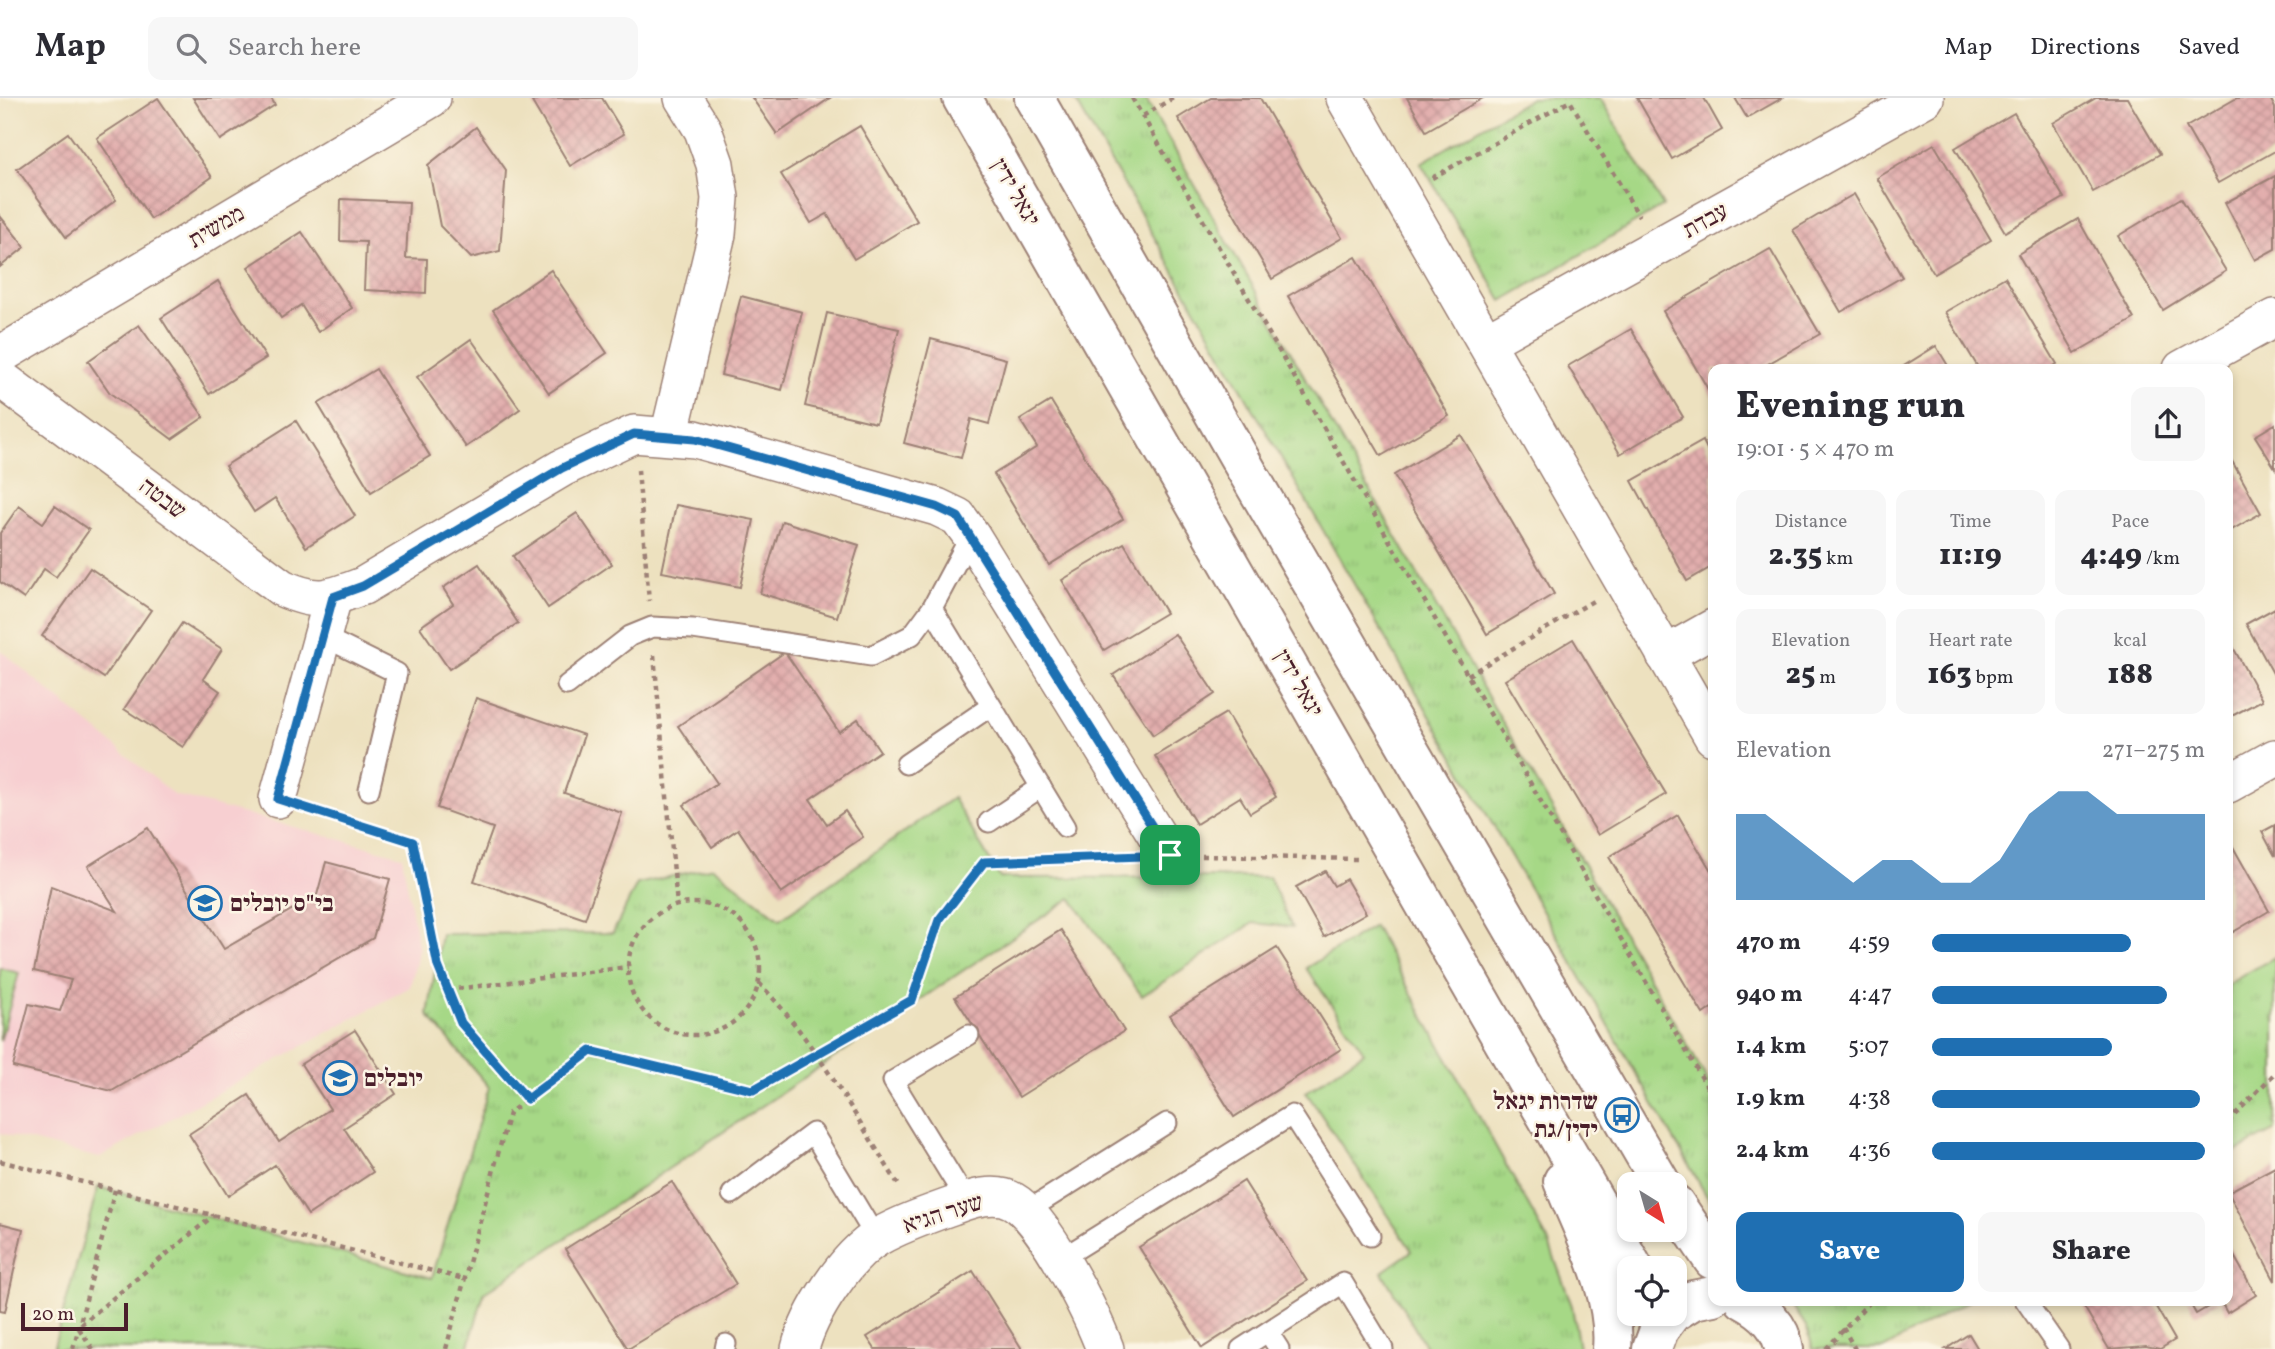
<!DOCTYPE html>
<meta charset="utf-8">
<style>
:root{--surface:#fff;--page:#f7f7f7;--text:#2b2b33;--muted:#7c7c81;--line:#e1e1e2;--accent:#1f6fb2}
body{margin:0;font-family:Vollkorn,"Frank Ruhl Libre",serif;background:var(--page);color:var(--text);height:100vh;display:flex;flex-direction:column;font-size:26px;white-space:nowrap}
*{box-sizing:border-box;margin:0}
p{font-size:23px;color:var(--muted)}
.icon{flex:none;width:38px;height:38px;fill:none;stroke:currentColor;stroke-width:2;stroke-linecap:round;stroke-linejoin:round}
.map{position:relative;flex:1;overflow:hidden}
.sheet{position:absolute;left:1708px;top:266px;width:525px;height:942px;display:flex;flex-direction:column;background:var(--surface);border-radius:14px;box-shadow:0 4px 10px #0003}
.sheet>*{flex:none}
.needle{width:46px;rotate:143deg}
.fabs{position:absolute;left:1617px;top:1074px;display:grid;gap:14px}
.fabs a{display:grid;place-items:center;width:70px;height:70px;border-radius:14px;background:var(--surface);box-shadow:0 4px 10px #0003;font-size:35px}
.scale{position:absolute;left:21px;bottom:18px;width:107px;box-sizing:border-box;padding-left:7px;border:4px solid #4a1f2b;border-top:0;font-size:19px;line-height:24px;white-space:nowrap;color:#4a1f2b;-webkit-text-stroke:5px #fcf5e5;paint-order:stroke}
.pin{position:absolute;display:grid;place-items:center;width:60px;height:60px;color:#fff;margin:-30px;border-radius:14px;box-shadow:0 4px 10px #0006}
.round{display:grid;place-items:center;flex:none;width:74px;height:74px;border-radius:14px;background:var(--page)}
.summary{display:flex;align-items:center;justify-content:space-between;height:119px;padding:0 28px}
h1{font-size:38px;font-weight:800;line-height:52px}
.stats{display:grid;grid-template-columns:repeat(3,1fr);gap:10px;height:119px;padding:7px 28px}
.stats div{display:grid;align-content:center;border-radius:14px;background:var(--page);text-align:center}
.stats b{font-size:30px;font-weight:800}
.stats small{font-size:19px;font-weight:400}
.stats p{font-size:19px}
.chart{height:196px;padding:14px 28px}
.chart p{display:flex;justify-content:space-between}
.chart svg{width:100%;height:126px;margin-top:7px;fill:var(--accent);opacity:.7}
.primary-button{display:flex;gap:14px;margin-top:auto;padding:14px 28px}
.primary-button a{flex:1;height:80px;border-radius:14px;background:var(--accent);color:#fff;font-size:28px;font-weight:800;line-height:80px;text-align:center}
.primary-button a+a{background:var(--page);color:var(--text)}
ul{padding:0 28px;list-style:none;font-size:23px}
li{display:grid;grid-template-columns:112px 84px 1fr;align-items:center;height:52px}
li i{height:18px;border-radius:9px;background:var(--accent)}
header{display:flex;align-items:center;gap:42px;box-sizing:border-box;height:98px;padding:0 35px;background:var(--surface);border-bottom:2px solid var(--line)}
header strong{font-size:33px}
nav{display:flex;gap:38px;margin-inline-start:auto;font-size:24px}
.search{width:490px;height:63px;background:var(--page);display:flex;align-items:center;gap:18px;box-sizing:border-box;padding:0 24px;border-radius:14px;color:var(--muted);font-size:26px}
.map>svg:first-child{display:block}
.built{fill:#f7cfd1}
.grass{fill:url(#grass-tufts);stroke:#787c58;stroke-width:2}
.pitch{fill:#a6d886;stroke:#787c58;stroke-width:2}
.building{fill:url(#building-cross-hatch)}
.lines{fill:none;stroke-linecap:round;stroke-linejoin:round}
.lane-casing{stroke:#9c8075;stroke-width:23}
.street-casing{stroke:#9c8075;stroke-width:40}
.secondary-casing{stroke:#9c8075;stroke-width:42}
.path{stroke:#9c8075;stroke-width:4.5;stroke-dasharray:5 5;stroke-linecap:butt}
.lane{stroke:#fff;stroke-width:19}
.street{stroke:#fff;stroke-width:37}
.secondary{stroke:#fff;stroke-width:38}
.route-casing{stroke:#fff;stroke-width:14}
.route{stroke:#1f6fb2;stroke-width:9}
.labels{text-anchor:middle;stroke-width:5;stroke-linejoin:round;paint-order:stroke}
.street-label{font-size:24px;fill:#4a1f2b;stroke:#fcf5e5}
.poi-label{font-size:24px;font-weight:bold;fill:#4a1f2b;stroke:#fcf5e5;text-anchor:start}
</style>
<header>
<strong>Map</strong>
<div class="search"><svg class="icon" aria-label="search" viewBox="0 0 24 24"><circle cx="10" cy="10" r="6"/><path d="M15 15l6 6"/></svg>Search here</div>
<nav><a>Map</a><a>Directions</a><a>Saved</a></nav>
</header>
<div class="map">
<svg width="2275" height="1251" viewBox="0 0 2275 1251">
<defs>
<pattern id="grass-tufts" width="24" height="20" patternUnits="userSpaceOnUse" patternTransform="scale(1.75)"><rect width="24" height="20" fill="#a6d886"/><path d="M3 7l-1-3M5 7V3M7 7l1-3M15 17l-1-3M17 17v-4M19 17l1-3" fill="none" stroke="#90b974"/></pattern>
<pattern id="building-cross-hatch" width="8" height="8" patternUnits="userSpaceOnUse" patternTransform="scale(1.75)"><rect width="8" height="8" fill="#e2aead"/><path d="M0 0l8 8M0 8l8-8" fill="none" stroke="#c39595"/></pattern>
</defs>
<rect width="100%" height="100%" fill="#fcf5e5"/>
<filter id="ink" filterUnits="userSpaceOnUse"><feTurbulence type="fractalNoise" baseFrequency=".0143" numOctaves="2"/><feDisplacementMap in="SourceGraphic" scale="14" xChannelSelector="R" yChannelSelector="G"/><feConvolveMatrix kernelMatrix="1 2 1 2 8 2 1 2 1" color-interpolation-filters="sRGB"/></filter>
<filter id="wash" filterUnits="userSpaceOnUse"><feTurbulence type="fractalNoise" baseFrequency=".00686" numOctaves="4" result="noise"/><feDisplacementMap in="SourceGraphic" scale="28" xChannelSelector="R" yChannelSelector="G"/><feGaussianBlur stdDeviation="1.57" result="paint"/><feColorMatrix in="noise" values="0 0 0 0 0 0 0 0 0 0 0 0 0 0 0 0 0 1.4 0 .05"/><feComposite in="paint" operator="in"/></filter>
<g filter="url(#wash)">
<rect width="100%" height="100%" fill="#ede1bf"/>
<path class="built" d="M0,552L174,697L402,758L419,852L410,889L99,1060L0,1035Z"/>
<g class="grass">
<path d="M1074,0H1145L1713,992V1109Z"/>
<path d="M1531,0H1600L1663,108L1502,203L1421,65Z"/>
<path d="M953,700L1000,780L1269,779L1292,829L1253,825L1142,898L1071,800L484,1195L468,1251H53L98,1089L432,1180L489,989L428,917L441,836L613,835L637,786L713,769L780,821Z"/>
<path d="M1374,828L1548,1143L1572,1208L1579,1251H1427L1382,1174L1412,1153L1306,994L1364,954L1306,870Z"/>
<path d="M2275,859V1032L2228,1058V886Z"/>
<path d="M1789,1202H1970L1883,1251H1813L1807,1230Z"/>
</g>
<path class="pitch" d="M0,870L19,875L0,943Z"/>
<g id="blocks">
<g class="building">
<path d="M158,0L212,79L151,121L97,40Z"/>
<path d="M193,0H271L275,7L220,42Z"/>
<path d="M540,0H602L624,36L570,68L532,4Z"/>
<path d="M752,0H830L777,36Z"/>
<path d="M1211,0H1260L1342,140L1272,181L1178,20Z"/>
<path d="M1407,0H1483L1426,33Z"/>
<path d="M1637,0H1704L1722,32L1672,61Z"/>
<path d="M1735,0H1782L1747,20Z"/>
<path d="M2096,0H2127L2160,56L2093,94L2053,25Z"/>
<path d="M2237,0H2270L2275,10V53L2218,85L2186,29Z"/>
<path d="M2014,15L2064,100L2005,134L1955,50Z"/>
<path d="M860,28L917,123L854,161L827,116L811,125L781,76Z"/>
<path d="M476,29L506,72L500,153L471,160L440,128L428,67Z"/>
<path d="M68,35L116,102L66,139L17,71Z"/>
<path d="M1934,46L1991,142L1934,176L1877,80Z"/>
<path d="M2275,78V151L2255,162L2225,105Z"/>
<path d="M1854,96L1902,179L1841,214L1793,132Z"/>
<path d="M2181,100L2226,173L2163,212L2118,138Z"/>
<path d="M341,101L409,104L406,160L427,161L426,195L364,192L366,144L340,143Z"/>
<path d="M0,118L25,149L0,169Z"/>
<path d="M2078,121L2134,221L2075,255L2018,156Z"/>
<path d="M302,134L352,210L318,234L301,207L281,220L248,169Z"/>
<path d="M1770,151L1820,236L1759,271H1713V300L1663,213Z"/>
<path d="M1356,159L1449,318L1381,358L1288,198Z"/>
<path d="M551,172L607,255L549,295L493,212Z"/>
<path d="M2005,179L2057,266L2049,271H1979L1945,214Z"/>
<path d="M218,183L266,260L209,296L161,220Z"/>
<path d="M741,198L802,214L782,292L721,277Z"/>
<path d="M827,215L899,231L876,325L805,308Z"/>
<path d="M139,227L204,319L172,341L110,295L88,263Z"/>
<path d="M1631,231L1683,319L1620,356L1568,268Z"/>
<path d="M471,241L520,311L466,349L417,279Z"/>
<path d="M931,241L1006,261L989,326L971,321L961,360L904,345Z"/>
<path d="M1936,248L1950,271H1899Z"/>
<path d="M376,271L430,358L371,394L318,306Z"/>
<path d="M1051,303L1123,421L1049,467L994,376L1037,349L1020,322Z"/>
<path d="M296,323L355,418L306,449L275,400L254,414L225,368Z"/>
<path d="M2275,326V370L2255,338Z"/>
<path d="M1461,337L1554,496L1487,536L1394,377Z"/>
<path d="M1703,343L1713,363V468L1687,483L1632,383Z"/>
<path d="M2228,356L2261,415L2228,434Z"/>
<path d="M676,407L754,422L740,489L662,474Z"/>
<path d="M19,408L43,425L55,408L89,432L56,479L44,471L24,501L0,484V435Z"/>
<path d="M577,415L612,466L548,510L513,458Z"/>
<path d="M782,423L859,447L837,519L760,495Z"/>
<path d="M1124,445L1166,515L1104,552L1062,482Z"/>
<path d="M479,466L518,525L449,571L420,529L453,506L443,490Z"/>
<path d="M90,470L151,512L104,580L42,538Z"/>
<path d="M2275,510V579L2246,526Z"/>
<path d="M182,525L222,551L203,581L220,593L183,649L124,611Z"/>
<path d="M1175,536L1215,596L1153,637L1113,577Z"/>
<path d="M2228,540L2262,602L2228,620Z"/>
<path d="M1573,541L1666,696L1598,737L1505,582Z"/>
<path d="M785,554L839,634L858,621L880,653L810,701L827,726L845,713L863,739L781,795L738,731L712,749L684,707L717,685L678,628Z"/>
<path d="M476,600L584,637L564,695L622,715L585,821L474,783L493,730L437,710Z"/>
<path d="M1226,615L1276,699L1250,715L1240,699L1196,726L1155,658Z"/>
<path d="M1678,717L1713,776V909L1703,916L1609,759Z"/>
<path d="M2275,727V758L2262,734Z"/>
<path d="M148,730L224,851L317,797L326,764L390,781L373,840L112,993L13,969L29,906L60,913L71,882L34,873L51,788L117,813L88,768Z"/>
<path d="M2228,740L2269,813L2228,837Z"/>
<path d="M1325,773L1334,788L1346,781L1366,815L1324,839L1296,789Z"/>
<path d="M1061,832L1124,933L1019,999L955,899Z"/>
<path d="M1277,850L1341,951L1234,1019L1170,917Z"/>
<path d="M355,932L396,996L344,1030L373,1074L308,1117L275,1067L228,1098L189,1036L249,997L279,1044L330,1011L301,966Z"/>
<path d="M2275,1069V1183L2228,1094Z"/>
<path d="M1244,1083L1307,1183L1202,1250L1139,1149Z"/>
<path d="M672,1084L736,1186L628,1251L565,1151Z"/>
<path d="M0,1125L23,1131L5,1214L0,1213Z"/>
<path d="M2228,1147L2256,1197L2227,1215L2220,1202H2228Z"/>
<path d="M973,1173L1022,1251H875L867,1239Z"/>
<path d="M2080,1202H2152L2175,1242L2160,1251L2146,1248L2109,1251Z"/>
<path d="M2188,1202H2220L2196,1216Z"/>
<path d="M1969,1236L1978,1251H1946Z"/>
</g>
</g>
</g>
<g filter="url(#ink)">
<use href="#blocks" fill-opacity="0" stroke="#9c8075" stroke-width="2"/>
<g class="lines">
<g class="lane-casing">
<g id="lane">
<path d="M932,510L1065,729"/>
<path d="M322,538L397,575L369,692"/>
<path d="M567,587L630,538L652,529L693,531L871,558L912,537L932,510L971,437"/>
<path d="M906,666L991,608"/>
<path d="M989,724L1041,689"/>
<path d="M732,1096L813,1035L876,1140"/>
<path d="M966,1102L893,983L969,937"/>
<path d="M1027,1113L1167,1025"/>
<path d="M1059,1162L1292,1017L1370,1138"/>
<path d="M2025,1202L2059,1251"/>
<path d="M1268,1234L1279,1251"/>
<path d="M725,1251L726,1246"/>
<path d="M1241,1251L1343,1185L1383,1251"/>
</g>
</g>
<g class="street-casing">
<g id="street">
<path d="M1345,0L1713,639"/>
<path d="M1486,244L1925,0"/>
<path d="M0,257L432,0"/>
<path d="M2182,271L2275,220"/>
<path d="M0,280L282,490C319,506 327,501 363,488L562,370L634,336L695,341L937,409L958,419L971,437L1169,757"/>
<path d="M669,338L717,136L720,100L715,66L703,32L683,0"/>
<path d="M1665,557L1713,530"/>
<path d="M2228,686L2275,660"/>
<path d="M278,701L333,499"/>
<path d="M800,1251C809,1215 846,1158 878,1139C901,1126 927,1117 952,1108C970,1101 995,1093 1013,1103C1045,1121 1092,1216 1105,1251"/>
</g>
</g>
<g class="secondary-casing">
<g id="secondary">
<path d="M962,0L1634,1171"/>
<path d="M1034,0L1248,375L1662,1087"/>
<path d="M1563,1083C1583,1134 1617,1194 1612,1251"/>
<path d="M1675,1106L1713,1162"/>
<path d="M1744,1202C1763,1212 1781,1228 1784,1251"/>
<path d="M1675,1213L1693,1202L1713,1198"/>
<path d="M1652,1251L1659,1232L1671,1216"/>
</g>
</g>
<g class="path">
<path d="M1132,0L1713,999"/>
<path d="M1143,18L1173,0"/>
<path d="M1432,80L1570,3L1639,118"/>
<path d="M638,372L649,503"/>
<path d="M654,557L677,807"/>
<path d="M1468,577L1593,503"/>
<path d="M312,712L413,744L438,868L461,925L526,1001"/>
<path d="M1202,758L1358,761"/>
<circle cx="694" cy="871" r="66"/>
<path d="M759,885C816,944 856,1020 900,1089"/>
<path d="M448,892L628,869"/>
<path d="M2228,1024L2275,975"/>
<path d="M0,1063L464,1181"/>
<path d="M1843,1230L1855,1251"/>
<path d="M73,1251L115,1092"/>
<path d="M93,1251L78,1229L214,1117"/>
<path d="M446,1251L509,1015L591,953L753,992L912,903L939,822L984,764L1127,759"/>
<path d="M1826,1251L1871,1202"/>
</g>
<use href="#lane" class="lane"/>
<use href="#street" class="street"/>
<use href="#secondary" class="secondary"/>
</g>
</g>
<g class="lines" filter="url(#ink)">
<g class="route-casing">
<path id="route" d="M634,336L695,341L937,409L958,419L1170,757L984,764L939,822L912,902L753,992L591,953L527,1001L461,925L438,868L413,744L278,701L333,499L363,488L562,370Z"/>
</g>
<use href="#route" class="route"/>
</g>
<defs>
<g id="school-ring" transform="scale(1.75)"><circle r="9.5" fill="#fcf5e5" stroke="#1f6fb2" stroke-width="1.5"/><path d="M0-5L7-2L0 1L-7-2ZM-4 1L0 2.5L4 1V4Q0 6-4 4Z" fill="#1f6fb2"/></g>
<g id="bus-ring" transform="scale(1.75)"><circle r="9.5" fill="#fcf5e5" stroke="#1f6fb2" stroke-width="1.5"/><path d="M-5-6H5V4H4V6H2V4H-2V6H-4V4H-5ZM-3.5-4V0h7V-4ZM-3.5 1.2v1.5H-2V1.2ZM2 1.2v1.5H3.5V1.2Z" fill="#1f6fb2"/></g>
</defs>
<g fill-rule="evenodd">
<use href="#school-ring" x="205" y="805"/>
<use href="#school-ring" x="340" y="980"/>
<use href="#bus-ring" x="1622" y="1017"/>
</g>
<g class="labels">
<g class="street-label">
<text transform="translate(1016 94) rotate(60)" y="8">יגאל ידין</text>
<text transform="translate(1705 122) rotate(-29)" y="8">עבדת</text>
<text transform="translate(216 128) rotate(-31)" y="8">ממשית</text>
<text transform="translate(163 400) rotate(37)" y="8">שבטה</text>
<text transform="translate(1299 585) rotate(60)" y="8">יגאל ידין</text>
<text transform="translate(943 1115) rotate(-18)" y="8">שער הגיא</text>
</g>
<g class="poi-label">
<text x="230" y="813">בי"ס יובלים</text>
<text x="364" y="988">יובלים</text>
<text x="1598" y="1011" text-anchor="end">שדרות יגאל<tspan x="1598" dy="28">ידין/גת</tspan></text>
</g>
</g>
</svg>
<div class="fabs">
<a><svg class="needle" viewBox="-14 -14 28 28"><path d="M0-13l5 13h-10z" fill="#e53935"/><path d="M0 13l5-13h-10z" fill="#7c7c81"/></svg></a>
<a><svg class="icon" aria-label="locate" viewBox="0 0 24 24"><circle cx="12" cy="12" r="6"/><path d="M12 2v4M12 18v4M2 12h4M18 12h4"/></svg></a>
</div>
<div class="scale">20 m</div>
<div class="pin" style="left:1170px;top:757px;background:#1e9e55"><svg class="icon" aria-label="arrive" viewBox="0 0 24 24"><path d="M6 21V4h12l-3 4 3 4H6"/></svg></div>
<section class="sheet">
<div class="summary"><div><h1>Evening run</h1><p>19:01 · 5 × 470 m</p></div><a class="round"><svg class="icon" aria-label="share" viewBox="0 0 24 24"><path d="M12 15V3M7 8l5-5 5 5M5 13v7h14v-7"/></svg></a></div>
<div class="stats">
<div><p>Distance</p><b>2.35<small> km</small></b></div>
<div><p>Time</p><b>11:19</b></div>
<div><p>Pace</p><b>4:49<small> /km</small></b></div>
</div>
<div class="stats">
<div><p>Elevation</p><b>25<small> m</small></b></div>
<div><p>Heart rate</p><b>163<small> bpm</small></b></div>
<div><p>kcal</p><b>188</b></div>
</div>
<div class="chart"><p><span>Elevation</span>271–275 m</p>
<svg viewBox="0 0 160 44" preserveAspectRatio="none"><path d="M0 44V14L10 14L20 22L30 30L40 38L50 30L60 30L70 38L80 38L90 30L100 14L110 6L120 6L130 14L140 14L150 14L160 14V44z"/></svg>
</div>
<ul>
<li><b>470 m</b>4:59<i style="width:73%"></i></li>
<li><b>940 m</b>4:47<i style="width:86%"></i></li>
<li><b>1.4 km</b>5:07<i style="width:66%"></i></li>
<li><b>1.9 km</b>4:38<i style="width:98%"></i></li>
<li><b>2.4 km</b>4:36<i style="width:100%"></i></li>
</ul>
<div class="primary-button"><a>Save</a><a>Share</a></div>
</section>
</div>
